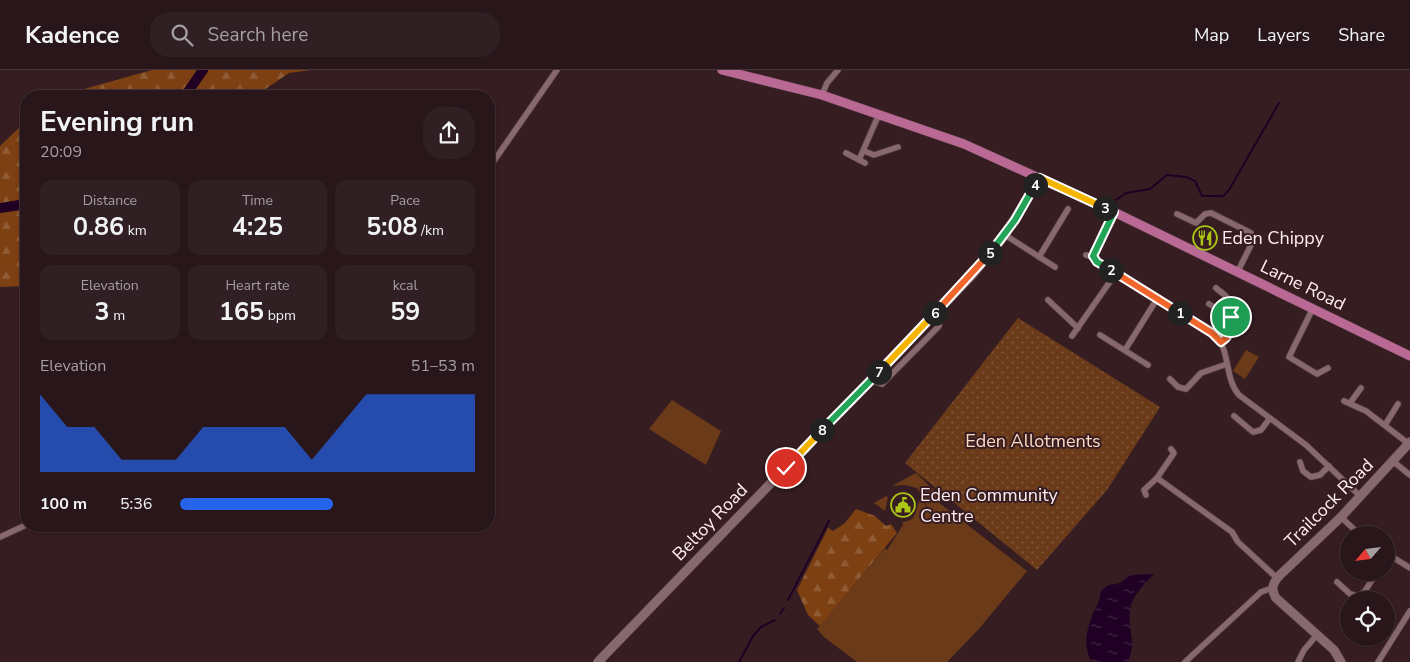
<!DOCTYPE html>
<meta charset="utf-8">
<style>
:root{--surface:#28161a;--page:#301f23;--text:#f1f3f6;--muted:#a59fa2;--line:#443539;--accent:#2563eb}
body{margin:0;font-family:"Nunito Sans",sans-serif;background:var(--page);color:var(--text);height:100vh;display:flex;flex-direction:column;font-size:19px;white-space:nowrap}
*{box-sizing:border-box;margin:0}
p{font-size:16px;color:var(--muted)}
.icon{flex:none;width:28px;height:28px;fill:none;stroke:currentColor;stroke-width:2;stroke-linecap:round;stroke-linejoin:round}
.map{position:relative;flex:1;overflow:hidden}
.details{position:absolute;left:20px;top:20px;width:475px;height:442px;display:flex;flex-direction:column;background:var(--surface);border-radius:20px;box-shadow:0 1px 4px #0004,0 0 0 1px var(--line)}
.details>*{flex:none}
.needle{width:32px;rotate:242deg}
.fabs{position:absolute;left:1340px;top:456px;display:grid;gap:10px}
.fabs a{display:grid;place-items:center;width:55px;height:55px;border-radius:50%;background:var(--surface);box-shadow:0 1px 4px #0004,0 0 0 1px var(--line);font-size:25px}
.pin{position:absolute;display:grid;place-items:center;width:42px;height:42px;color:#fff;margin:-21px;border:2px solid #fff;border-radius:50%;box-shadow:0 1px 5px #0007}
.km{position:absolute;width:25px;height:25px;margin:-12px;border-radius:50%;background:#222;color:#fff;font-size:14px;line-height:25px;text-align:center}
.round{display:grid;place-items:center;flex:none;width:52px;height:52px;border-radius:20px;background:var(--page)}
.summary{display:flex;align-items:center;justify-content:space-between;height:85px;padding:0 20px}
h1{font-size:28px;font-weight:700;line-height:38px}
.figures{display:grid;grid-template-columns:repeat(3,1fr);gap:8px;height:85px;padding:5px 20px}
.figures div{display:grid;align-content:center;border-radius:12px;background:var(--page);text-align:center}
.figures b{font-size:25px;font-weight:700}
.figures small{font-size:14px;font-weight:400}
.figures p{font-size:14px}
.chart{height:140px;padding:10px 20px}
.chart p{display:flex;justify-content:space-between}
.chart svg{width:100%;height:90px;margin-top:5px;fill:var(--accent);opacity:.7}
ul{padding:0 20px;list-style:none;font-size:16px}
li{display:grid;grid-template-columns:80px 60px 1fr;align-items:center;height:38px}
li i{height:12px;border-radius:6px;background:var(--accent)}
header{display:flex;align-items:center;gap:30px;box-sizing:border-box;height:70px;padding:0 25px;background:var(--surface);border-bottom:1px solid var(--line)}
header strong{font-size:24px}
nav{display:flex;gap:28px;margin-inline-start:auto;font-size:18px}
.search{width:350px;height:45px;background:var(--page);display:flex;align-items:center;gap:12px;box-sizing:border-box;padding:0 18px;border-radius:20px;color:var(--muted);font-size:19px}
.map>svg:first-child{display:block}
.grass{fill:#6a3a19}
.forest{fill:url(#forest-firs)}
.garden{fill:url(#garden-dots)}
.water{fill:url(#water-ripples)}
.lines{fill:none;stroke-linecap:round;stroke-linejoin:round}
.stream{stroke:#200125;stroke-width:2}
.river{stroke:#200125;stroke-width:10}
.street-casing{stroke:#4f3a3d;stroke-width:7}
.secondary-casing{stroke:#4f3a3d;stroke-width:10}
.primary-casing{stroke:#4f3a3d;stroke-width:10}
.street{stroke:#86686d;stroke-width:5.5}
.secondary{stroke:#86686d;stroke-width:9}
.primary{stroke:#ba6994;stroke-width:9}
.split-1-casing{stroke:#fff;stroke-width:10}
.split-2-casing{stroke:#fff;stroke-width:10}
.split-3-casing{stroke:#fff;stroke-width:10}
.split-4-casing{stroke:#fff;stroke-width:10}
.split-5-casing{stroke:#fff;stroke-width:10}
.split-6-casing{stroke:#fff;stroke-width:10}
.split-7-casing{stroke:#fff;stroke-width:10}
.split-8-casing{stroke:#fff;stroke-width:10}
.split-9-casing{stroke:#fff;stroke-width:10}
.split-1{stroke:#f0652b;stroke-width:6}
.split-2{stroke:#f0652b;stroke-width:6}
.split-3{stroke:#22a559;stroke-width:6}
.split-4{stroke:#f5b400;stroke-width:6}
.split-5{stroke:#22a559;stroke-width:6}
.split-6{stroke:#f0652b;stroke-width:6}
.split-7{stroke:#f5b400;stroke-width:6}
.split-8{stroke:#22a559;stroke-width:6}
.split-9{stroke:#f5b400;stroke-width:6}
.labels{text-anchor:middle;stroke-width:4;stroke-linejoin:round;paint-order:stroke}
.poi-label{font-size:18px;fill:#ffedef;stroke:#361d22;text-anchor:start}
.street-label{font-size:18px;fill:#ffedef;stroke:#361d22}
.park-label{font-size:18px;fill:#ffd9c2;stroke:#361d22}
</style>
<header>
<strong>Kadence</strong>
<div class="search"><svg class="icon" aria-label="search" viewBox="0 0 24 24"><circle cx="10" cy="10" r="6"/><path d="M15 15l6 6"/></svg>Search here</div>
<nav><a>Map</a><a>Layers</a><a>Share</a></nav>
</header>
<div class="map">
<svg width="1410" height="592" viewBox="0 0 1410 592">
<defs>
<pattern id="forest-firs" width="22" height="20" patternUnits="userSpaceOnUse" patternTransform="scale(1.25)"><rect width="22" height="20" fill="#7d4012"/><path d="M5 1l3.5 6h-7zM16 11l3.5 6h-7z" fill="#905c35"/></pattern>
<pattern id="garden-dots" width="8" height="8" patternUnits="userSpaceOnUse" patternTransform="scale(1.25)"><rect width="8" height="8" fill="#6a3a19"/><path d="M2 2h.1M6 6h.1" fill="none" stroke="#80573b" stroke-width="1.8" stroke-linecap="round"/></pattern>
<pattern id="water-ripples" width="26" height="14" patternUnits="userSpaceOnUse" patternTransform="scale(1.25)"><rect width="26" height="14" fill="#200125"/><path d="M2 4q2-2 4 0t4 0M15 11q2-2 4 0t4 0" fill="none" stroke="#412645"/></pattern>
</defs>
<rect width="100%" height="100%" fill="#361d22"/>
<g class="grass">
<path d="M1246,280L1259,287L1245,309L1233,301Z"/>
<path d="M672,330L721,361L706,395L649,359Z"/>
<path d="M916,403L941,427L938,432L1027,501L978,560L947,592H857L824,567L817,559L885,478L887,480L903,455L902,452C919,451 914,439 921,428L930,442L917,418L905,415L892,416Z"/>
<path d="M886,426L888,427L885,441L874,433Z"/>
</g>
<g class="forest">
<path d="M152,0H311L289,3L255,26H59Z"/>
<path d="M26,51V214L24,216L0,217V76Z"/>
<path d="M856,439L875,446L886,456L891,454L897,463L820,556L808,545L797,520L828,458L833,461L845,453Z"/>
</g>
<path class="garden" d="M1018,248L1160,337L1107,420L1037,500L905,393Z"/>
<path class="water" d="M1154,504C1145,514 1133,524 1130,539C1127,558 1138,575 1127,592H1100L1090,589C1083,573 1087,559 1093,543C1096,535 1101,532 1100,522L1108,515L1120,513L1130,505Z"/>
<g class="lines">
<g class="stream">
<path d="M1107,136L1126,123L1150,119L1167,105L1186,107L1195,111L1202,126H1223L1229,120L1279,33"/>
<path d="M788,530L829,451"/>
<path d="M780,544L784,538"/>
<path d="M739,592L753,566L761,557L775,550"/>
</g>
<g class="river">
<path d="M185,26L203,0"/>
<path d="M0,138L26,134"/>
</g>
<g class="street-casing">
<g id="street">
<path d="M822,25L827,13L838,0"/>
<path d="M864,81L874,85L898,77"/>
<path d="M846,83L865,93"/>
<path d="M859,90L879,44"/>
<path d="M489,98L557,0"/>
<path d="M1114,142L1094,181L1095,190L1215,265C1231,281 1224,308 1239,325L1306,375L1360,426"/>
<path d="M1177,144L1196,153L1205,144L1211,143L1251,163L1252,173L1238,201"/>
<path d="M1005,165L1055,197"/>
<path d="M1086,185L1093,187"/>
<path d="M1039,187L1068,139"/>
<path d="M1216,218L1226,226L1219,240"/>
<path d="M1048,230L1078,258"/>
<path d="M1209,234L1231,247L1234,251L1228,265L1221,272"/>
<path d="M1313,238L1289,287L1317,304L1328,298"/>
<path d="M1100,265L1148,295"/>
<path d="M1072,266L1116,203"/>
<path d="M1125,280L1157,229"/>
<path d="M1170,309L1178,317L1186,319L1201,303L1227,294"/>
<path d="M871,310L882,314L939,256L940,250L934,244"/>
<path d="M1344,331L1366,341L1409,374"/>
<path d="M1350,333L1361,318"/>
<path d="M1234,346L1253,362L1261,360L1270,348"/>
<path d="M1385,355L1398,334"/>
<path d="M1300,392L1303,401L1311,407L1320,405L1329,396"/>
<path d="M1394,392L1410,405"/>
<path d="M1157,408L1174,383L1171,379"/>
<path d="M1146,425L1144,420L1157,408L1232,462L1238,472L1277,508"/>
<path d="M1341,447L1360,465"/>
<path d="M0,467L26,455"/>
<path d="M1386,483L1410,498"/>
<path d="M1337,512L1350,524L1358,526L1365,521L1377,502"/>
<path d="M1185,592L1261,522L1272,518"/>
<path d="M1298,592L1304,580L1317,565"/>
<path d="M1378,592L1410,541"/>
</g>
</g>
<g class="secondary-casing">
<g id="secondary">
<path d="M598,592L973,204L1005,165L1039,108"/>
<path d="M1341,592L1334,580L1276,528C1270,519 1273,512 1280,505L1341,447L1410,372"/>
</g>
</g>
<g class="primary-casing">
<path id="primary" d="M722,0L822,25L964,74L1114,142L1410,286"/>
</g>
<use href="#street" class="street"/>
<use href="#secondary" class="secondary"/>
<use href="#primary" class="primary"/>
</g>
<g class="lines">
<g class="split-1-casing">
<path id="split-1" d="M1180,243L1212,263L1221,272L1226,268L1234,256L1231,247"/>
</g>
<g class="split-2-casing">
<path id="split-2" d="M1111,200L1180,243"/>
</g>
<g class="split-3-casing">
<path id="split-3" d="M1105,138L1114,142L1093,186L1097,192L1111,200"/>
</g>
<g class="split-4-casing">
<path id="split-4" d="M1035,115L1040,108L1105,138"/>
</g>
<g class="split-5-casing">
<path id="split-5" d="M990,183L1015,150L1035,115"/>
</g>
<g class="split-6-casing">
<path id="split-6" d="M935,243L990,183"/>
</g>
<g class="split-7-casing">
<path id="split-7" d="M879,302L935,243"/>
</g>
<g class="split-8-casing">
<path id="split-8" d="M822,360L879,302"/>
</g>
<g class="split-9-casing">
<path id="split-9" d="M786,398L822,360"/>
</g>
<use href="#split-1" class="split-1"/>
<use href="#split-2" class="split-2"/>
<use href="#split-3" class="split-3"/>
<use href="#split-4" class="split-4"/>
<use href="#split-5" class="split-5"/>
<use href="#split-6" class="split-6"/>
<use href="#split-7" class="split-7"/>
<use href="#split-8" class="split-8"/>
<use href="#split-9" class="split-9"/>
</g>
<defs>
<g id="restaurant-ring" transform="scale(1.25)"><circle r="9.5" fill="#361d22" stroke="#abc615" stroke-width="1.5"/><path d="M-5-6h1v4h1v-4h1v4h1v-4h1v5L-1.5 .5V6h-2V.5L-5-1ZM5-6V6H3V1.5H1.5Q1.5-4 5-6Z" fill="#abc615"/></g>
<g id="civic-ring" transform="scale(1.25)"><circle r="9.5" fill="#361d22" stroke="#abc615" stroke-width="1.5"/><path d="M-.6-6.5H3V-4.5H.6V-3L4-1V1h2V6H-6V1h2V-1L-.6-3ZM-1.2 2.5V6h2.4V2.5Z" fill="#abc615"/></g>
</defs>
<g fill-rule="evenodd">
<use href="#restaurant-ring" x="1205" y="168"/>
<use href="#civic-ring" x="903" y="435"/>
</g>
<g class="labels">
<g class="poi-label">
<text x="1222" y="174">Eden Chippy</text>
<text x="920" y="431">Eden Community<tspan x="920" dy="21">Centre</tspan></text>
</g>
<g class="street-label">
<text transform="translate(1303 215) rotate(26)" y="6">Larne Road</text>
<text transform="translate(1329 433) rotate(-45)" y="6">Trailcock Road</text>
<text transform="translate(710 452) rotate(-46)" y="6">Beltoy Road</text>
</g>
<g class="park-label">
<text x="1033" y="377">Eden Allotments</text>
</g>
</g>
</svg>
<div class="fabs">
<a><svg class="needle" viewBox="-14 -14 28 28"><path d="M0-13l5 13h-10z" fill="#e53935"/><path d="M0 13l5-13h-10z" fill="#a59fa2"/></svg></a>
<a><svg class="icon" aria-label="locate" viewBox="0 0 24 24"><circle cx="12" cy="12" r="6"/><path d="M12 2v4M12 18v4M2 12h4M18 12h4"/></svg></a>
</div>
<div class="pin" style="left:1231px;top:247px;background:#1e9e55"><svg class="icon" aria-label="arrive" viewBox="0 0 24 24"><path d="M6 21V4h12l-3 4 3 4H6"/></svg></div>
<div class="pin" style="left:786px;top:398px;background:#d93025"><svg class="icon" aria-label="check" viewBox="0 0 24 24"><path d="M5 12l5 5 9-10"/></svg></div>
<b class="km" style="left:1180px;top:243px">1</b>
<b class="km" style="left:1111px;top:200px">2</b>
<b class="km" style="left:1105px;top:138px">3</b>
<b class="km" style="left:1035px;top:115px">4</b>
<b class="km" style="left:990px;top:183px">5</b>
<b class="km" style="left:935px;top:243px">6</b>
<b class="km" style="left:879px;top:302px">7</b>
<b class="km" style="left:822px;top:360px">8</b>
<section class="details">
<div class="summary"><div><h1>Evening run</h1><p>20:09</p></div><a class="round"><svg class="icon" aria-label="share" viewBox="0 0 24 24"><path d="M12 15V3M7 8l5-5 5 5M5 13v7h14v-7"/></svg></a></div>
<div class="figures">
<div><p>Distance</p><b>0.86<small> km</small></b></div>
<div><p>Time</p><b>4:25</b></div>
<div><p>Pace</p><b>5:08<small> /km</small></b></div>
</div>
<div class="figures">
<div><p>Elevation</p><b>3<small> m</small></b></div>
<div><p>Heart rate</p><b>165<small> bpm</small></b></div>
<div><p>kcal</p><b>59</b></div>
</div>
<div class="chart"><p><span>Elevation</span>51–53 m</p>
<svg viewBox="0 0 160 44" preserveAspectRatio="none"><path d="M0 44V6L10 22L20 22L30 38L40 38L50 38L60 22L70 22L80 22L90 22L100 38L110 22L120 6L130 6L140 6L150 6L160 6V44z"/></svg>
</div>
<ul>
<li><b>100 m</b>5:36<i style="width:52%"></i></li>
</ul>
</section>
</div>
